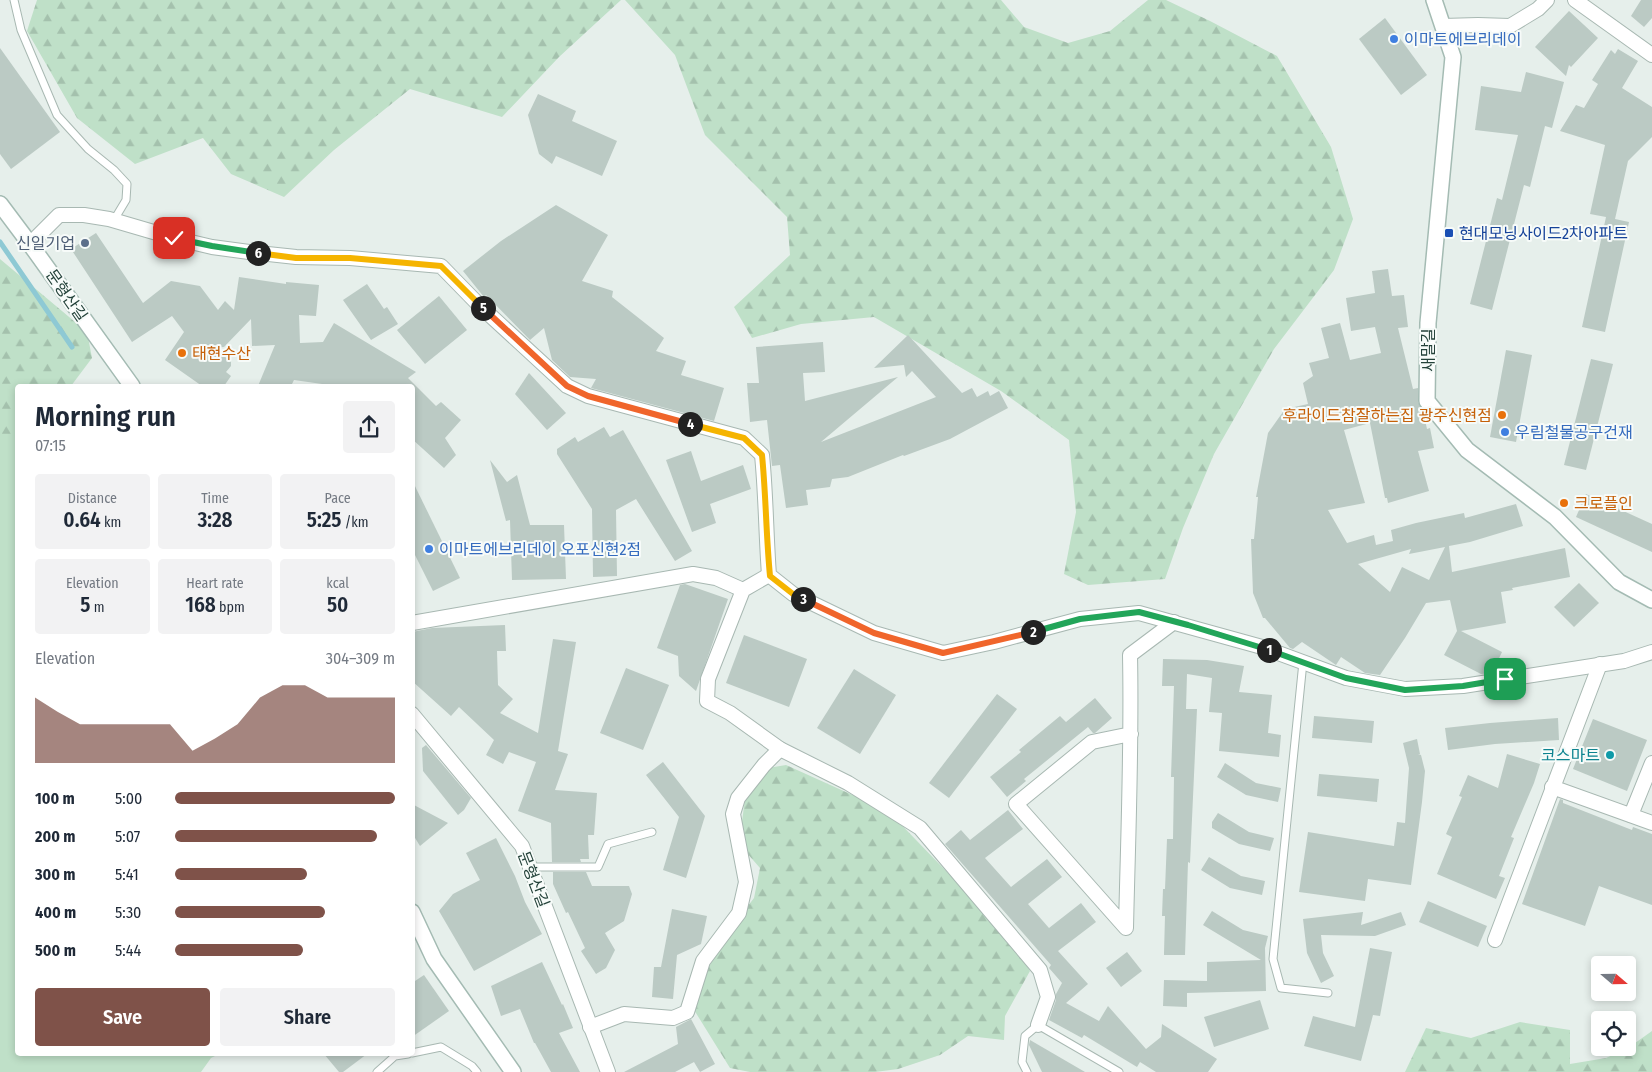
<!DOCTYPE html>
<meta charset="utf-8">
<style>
:root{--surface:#fff;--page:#f2f2f3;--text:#1f2937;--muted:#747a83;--accent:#7f5249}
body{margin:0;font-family:"Fira Sans Condensed","Noto Sans KR",sans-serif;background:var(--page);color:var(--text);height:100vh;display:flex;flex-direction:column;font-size:19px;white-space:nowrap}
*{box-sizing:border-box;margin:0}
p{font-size:16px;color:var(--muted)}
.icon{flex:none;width:28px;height:28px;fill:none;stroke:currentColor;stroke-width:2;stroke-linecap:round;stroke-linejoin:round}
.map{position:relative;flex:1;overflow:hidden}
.drawer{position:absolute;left:15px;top:384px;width:400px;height:672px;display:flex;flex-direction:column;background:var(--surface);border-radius:5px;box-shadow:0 2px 8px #0003}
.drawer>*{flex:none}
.needle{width:32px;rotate:110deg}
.controls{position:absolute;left:1591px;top:956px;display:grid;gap:10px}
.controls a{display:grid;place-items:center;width:45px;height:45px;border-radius:5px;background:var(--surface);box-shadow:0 2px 8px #0003;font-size:25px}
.pin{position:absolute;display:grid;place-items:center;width:42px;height:42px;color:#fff;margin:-21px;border-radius:10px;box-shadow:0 2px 8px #0006}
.km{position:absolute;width:25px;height:25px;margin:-12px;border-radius:50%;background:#222;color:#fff;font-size:14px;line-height:25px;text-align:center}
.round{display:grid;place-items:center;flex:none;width:52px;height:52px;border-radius:5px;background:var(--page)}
.overview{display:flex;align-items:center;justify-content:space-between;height:85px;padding:0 20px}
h1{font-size:28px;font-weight:600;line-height:38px}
.figures{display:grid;grid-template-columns:repeat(3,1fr);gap:8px;height:85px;padding:5px 20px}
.figures div{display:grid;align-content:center;border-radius:5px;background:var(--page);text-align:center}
.figures b{font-size:21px;font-weight:600}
.figures small{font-size:14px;font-weight:400}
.figures p{font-size:14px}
.chart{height:140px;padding:10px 20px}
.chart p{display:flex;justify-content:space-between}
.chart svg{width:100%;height:90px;margin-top:5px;fill:var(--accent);opacity:.7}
.action{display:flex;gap:10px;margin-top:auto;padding:10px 20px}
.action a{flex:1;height:58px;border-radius:5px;background:var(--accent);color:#fff;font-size:20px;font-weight:600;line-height:58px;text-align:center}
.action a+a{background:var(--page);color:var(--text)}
ul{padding:0 20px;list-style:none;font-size:16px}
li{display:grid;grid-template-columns:80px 60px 1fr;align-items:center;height:38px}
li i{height:12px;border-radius:6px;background:var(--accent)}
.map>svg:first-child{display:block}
.green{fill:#bfe0c8}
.forest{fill:url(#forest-firs)}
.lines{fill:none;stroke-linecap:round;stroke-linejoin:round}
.stream{stroke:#8ec9d4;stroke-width:5}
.building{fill:#bbcac4;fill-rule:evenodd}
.lane-casing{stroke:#a8b8b2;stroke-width:9}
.street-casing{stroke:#a8b8b2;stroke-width:16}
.secondary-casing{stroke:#a4bbb3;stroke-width:18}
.lane{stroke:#fff;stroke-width:7}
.street{stroke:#fff;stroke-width:14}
.secondary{stroke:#fff;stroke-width:15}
.split-1-casing{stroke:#fff;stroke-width:10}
.split-2-casing{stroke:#fff;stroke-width:10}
.split-3-casing{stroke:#fff;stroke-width:10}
.split-4-casing{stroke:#fff;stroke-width:10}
.split-5-casing{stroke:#fff;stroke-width:10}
.split-6-casing{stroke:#fff;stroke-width:10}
.split-7-casing{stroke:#fff;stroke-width:10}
.split-1{stroke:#22a559;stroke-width:6}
.split-2{stroke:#22a559;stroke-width:6}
.split-3{stroke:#f0652b;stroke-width:6}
.split-4{stroke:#f5b400;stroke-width:6}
.split-5{stroke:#f0652b;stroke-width:6}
.split-6{stroke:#f5b400;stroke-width:6}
.split-7{stroke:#22a559;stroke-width:6}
.shop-dot{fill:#3f7fe0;stroke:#f7fbf9;stroke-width:2}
.transit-dot{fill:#1a4fb4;stroke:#f7fbf9;stroke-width:2}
.service-dot{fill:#5c6f8a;stroke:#f7fbf9;stroke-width:2}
.food-dot{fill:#e8710a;stroke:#f7fbf9;stroke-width:2}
.culture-dot{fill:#0f9aa8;stroke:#f7fbf9;stroke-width:2}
.labels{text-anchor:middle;stroke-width:4;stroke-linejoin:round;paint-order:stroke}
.shop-label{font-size:16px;fill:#366cbe;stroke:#f7fbf9;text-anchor:start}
.transit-label{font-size:16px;fill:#164399;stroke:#f7fbf9;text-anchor:start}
.service-label{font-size:16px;fill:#4e5e75;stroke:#f7fbf9;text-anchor:end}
.street-label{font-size:16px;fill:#24423a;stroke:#f7fbf9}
.food-label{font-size:16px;fill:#c56008;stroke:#f7fbf9;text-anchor:start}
.culture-label{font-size:16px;fill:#0d838f;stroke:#f7fbf9;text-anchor:end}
</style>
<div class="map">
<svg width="1652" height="1072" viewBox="0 0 1652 1072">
<defs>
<pattern id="forest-firs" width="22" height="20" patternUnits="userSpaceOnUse" patternTransform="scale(1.25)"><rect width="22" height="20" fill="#bfe0c8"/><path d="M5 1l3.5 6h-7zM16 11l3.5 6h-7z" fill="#a4c1ad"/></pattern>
</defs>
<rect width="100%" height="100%" fill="#e6efeb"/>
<path class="green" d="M0,435L18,440V1054H219L211,1058L201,1072H0Z"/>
<g class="forest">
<path d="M37,0H621L559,57L502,117L410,89L334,150L284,197L231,174L203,138L135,164L77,118L27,31Z"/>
<path d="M625,0H1001L1024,27L1068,43L1110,31L1148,0H1166L1210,21L1277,56L1331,147L1353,219L1334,270L1274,349L1214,454L1183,528L1165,579L1088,585L1064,574L1076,512L1069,440L1001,391L874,317L801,324L752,338L734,307L790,255L787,217L705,135L675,55Z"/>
<path d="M0,259L87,332L92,358L71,386H18V442L16,444L0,436Z"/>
<path d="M786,765L888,811L1006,933L1030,971L1005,1016L1004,1040L968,1036L940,1055L898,1069L875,1072H750L730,1068L691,1005L707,970L732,927L754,898L760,868L739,844L747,784L762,769Z"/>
<path d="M1520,1022L1570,1030V1064L1606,1058L1628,1048L1652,1031V1072H1405L1426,1028L1471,1038Z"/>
</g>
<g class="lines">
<path class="stream" d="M0,242L72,347"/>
</g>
<g class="building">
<path d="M1641,0H1652V18L1644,27L1631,16Z"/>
<path d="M1569,11L1598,38L1571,67L1569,65L1566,76L1535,47Z"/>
<path d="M1385,18L1427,75L1401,95L1359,39Z"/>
<path d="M0,48L60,132L11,169L0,154Z"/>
<path d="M1618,49L1638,61L1622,88L1652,107V137L1628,161L1615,219L1629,222L1605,332L1582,327L1606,217L1590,214L1605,145L1560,131L1576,105L1584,108L1598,84L1592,80L1611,50L1615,54Z"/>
<path d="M1526,72L1564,82L1552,128L1545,126L1530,187L1524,185L1492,310L1470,304L1497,198L1502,200L1518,135L1475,130L1481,86L1521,92Z"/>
<path d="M538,94L576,111L572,121L617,141L602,176L556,156L552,164L539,154L528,115Z"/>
<path d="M556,205L608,235L582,281L613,291L612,297L664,338L656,351L686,361L681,375L724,388L714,421L591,388L596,379L570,377L552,360L544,328L530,340L486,295L484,297L463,271L501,241Z"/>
<path d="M96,233L143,303L171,281L200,286L218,310L225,301L234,310L239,277L286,284V282L319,285L316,316L299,315L300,343L323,342L334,323L416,372L408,378L436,406L441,402L461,420L445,438L456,455L444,468L412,439V386H336L294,380L291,386H258L275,345L252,346L251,319L224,347L212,348L231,361V366L226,372L231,376L224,386H202L165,360L184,332L172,316L132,342L71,249Z"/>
<path d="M1388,269L1392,296L1404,295L1408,327L1398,328L1413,389L1418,388V402L1423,411L1427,429L1430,428L1434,448L1418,451L1429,491L1388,503L1387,498H1385L1370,423L1344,430L1365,503L1328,510L1347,543L1374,535L1376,545L1393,541L1391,530L1416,523L1464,513L1465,518L1516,504L1523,526L1470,542L1449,546L1452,572L1565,548L1570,577L1512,588L1513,590L1501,592L1506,623L1461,631L1502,652L1492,673L1481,674L1444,655L1457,631L1450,600L1426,603L1405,638L1380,675L1365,673L1341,657L1336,665L1302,642L1293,649L1290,648L1265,618H1263L1253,593L1251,539H1254L1258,497H1256L1268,433L1285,409L1308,404L1303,383L1313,376L1309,363L1329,358L1321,328L1340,323L1350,360L1381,353L1375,327L1351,331L1346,298L1375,293L1372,271ZM1445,547L1429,580L1402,567L1390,592L1358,564L1411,549L1409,554Z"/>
<path d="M367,284L384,309L387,307L398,324L371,340L343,300Z"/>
<path d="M439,296L467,330L425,364L397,330Z"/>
<path d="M908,335L962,393L972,388L977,397L988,391L990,396L999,391L1008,408L950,439L904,456L903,455L848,477L832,479L830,487L806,490L808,505L786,508L780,465L772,466L767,420L750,422L747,383H759L756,347L823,342L825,372L803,373L805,401L898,377L821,442L936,397L912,371L906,377L904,365L874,368Z"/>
<path d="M1506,350L1532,355L1516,442L1490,437Z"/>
<path d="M1591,359L1613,364L1586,470L1564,465Z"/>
<path d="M529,373L566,413L547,430L515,394Z"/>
<path d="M604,427L610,437L623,430L692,551L675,561L636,499L616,510L617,576L593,577L592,509L557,454V449L575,437L578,442Z"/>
<path d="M691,451L701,481L743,465L751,489L710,504L716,523L692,532L666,460Z"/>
<path d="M490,460L507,482L517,475L530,525H564L566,579L512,580L510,520L506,521Z"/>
<path d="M412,480L460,578L433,591L412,549Z"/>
<path d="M1586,494L1652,524V552L1576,517Z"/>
<path d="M1579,583L1599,603L1574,627L1554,607Z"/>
<path d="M685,584L728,599L696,691L679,676L678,656L657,648L680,585Z"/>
<path d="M505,625L506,651H497L498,685L513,699L500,713L538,733L553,639L576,642L558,751L568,754L555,790L597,793L594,835H588L589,859H580L581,862H552L551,823L518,811L536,762L509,752L503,764L486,755L494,740L459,707L451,716L412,681V632L432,628Z"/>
<path d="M744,635L807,659L789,707L726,683Z"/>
<path d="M1163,659L1207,660L1244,666L1239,692L1272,695L1268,733L1281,735L1279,757L1219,751L1222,713L1209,712L1212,678L1187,674L1186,709H1197L1190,863L1188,862L1185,955H1164V953L1165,916H1162L1163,889H1165L1167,839H1173L1174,777H1171L1174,686H1162Z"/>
<path d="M626,668L669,685L643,750L600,733Z"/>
<path d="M854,669L896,695L860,754L817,728Z"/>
<path d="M997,694L1017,709L949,798L929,783Z"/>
<path d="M1095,698L1112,718L1095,733H1093L1088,727L1024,779L1026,781L1007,797L990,777L1021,752L1019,750L1060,716L1066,722Z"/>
<path d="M1314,716L1374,721L1372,743L1312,738Z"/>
<path d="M1558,718L1559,740L1495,744L1448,750L1445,728L1490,723Z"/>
<path d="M1593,719L1647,740L1627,791L1573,769Z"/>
<path d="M1417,739L1420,754H1418L1421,755L1425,771L1422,802L1411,885L1368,879L1365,901L1299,892L1308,832L1394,846L1397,822L1405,823L1409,768L1403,743Z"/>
<path d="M426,745L471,798L464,810L458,815L423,771L422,748Z"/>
<path d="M1507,754L1540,764L1534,783L1511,837L1514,838L1499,876L1505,878L1496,899L1437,874L1452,837L1446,834L1462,797L1459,796L1468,775L1498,788Z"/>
<path d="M663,762L705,816L686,878L663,870L679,817L646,775Z"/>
<path d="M1225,763L1256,783L1281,788L1278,802L1246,795L1217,777Z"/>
<path d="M1319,774L1379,779L1377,802L1317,796Z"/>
<path d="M1560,799L1563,800V803L1632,830L1633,827L1652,834V905L1599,886L1585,926L1522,904Z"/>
<path d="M412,804L448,823L420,846L412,833Z"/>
<path d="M1008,810L1023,829L985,858L1011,887L1047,859L1062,877L1028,904L1049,928L1081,903L1096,922L1058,951L1088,984L1066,1003L1099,1021L1108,1006L1146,1049L1161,1037L1162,1024L1217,1059L1208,1072H1156L1140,1062L1137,1067L1084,1035L1082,1038L1049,1020L1056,1000V994L1062,983L1049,968L1051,965L945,844L961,830L970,840Z"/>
<path d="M1218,813L1249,832L1274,838L1270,851L1239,844L1212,828V822Z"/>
<path d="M496,838L515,876L525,902L542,934L474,971L439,911L453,894L480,880L466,853Z"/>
<path d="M1209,857L1241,876L1265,881L1262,895L1230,888L1201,870Z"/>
<path d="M553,872H586L592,886H629L632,894L624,921L605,933L615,950L606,968L596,974L581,951L585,948L568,912L566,913L553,884Z"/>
<path d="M1428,901L1487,926L1478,947L1419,922Z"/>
<path d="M672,909L707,916L701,944L677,955L673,999L652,997L654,967H661Z"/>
<path d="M1212,911L1243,930L1268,936L1265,948L1266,991L1187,993V1007L1163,1006L1164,980L1207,981V962L1261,960L1203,925Z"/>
<path d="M1363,912L1361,925L1401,912L1406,925L1375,936L1321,935L1323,953L1334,976L1321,983L1307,953L1303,919Z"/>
<path d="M1370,948L1392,952L1380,1016L1373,1015L1361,1061L1304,1046L1313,1016L1355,1027Z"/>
<path d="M1127,952L1142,971L1121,987L1106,968Z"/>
<path d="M542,962L562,1005L563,1004L573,1028L559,1033L580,1072H551L535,1043H534L520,1009L501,1016L491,986Z"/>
<path d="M424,975L449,1011L412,1037V983Z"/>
<path d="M1260,1000L1269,1029L1214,1047L1204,1017Z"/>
<path d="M691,1019L715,1064L700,1072L694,1062L675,1072H624L678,1044L676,1027Z"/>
<path d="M1030,1040L1085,1072H1042L1029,1045Z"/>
<path d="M324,1054H367L343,1072H339Z"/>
</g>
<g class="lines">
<g class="lane-casing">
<g id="lane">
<path d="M14,0L21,30L57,115L88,149L114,170L127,184L126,200L114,220"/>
<path d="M1303,662L1273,959L1281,988L1328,993"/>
<path d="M530,867H598L608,844L652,832"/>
<path d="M412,1053L441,1047L472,1066L477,1072"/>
<path d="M377,1072L395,1056L408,1054"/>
<path d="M1027,1072L1022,1062L1025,1036L1038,1025L1119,1072"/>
</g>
</g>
<g class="street-casing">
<g id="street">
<path d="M1575,0L1652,55"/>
<path d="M1443,26L1478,25L1510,26L1538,9L1547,0"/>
<path d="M30,244L59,215H84L109,219L174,238L212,247L249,252L296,257L350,258L441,266L479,305L567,386L588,396L744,438L762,455C766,495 766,535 769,575L793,594L874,633L943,653L994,642L1080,619L1139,613L1262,647L1346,678L1405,689L1463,686L1624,661L1652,652"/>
<path d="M769,575L743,590L708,679L707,701L730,713L780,749L848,783L920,828L1040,970L1048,997L1038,1025"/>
<path d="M412,623L693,574L716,578L743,590"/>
<path d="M412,714L522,846L608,1072"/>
<path d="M1131,734L1092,742L1016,804L1126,928C1128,837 1132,746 1130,655L1174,622"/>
<path d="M1552,787L1652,823"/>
<path d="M1631,815L1652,763"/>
<path d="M1495,940L1600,664"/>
<path d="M590,1027L624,1014L673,1018L687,1012L703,961L739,913L746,882L733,814L738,798L764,765L780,749"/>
</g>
</g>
<g class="secondary-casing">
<g id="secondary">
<path d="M1434,0L1453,57L1428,323L1427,401L1467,450L1555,517L1619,582L1652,600"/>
<path d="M0,204L30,244L132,386"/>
<path d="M412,912L434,959L513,1072"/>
</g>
</g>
<use href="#lane" class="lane"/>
<use href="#street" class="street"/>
<use href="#secondary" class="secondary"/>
</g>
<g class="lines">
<g class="split-1-casing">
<path id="split-1" d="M1269,650L1346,678L1405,690L1463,686L1505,679"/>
</g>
<g class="split-2-casing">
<path id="split-2" d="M1033,632L1080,619L1139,612L1188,625L1269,650"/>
</g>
<g class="split-3-casing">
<path id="split-3" d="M803,599L874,633L943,653L1033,632"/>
</g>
<g class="split-4-casing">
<path id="split-4" d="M690,424L744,438L762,455C766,495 766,535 770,576L793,594L803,599"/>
</g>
<g class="split-5-casing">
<path id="split-5" d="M483,308L567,386L588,396L690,424"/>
</g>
<g class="split-6-casing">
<path id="split-6" d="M258,253L296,258H350L441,266L483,308"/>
</g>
<g class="split-7-casing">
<path id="split-7" d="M174,238L212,246L258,253"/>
</g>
<use href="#split-1" class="split-1"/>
<use href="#split-2" class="split-2"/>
<use href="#split-3" class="split-3"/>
<use href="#split-4" class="split-4"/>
<use href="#split-5" class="split-5"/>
<use href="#split-6" class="split-6"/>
<use href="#split-7" class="split-7"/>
</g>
<g class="shop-dot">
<circle cx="1394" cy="39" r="5"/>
<circle cx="1505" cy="432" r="5"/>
<circle cx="429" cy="549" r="5"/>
</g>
<rect class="transit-dot" x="1444" y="228" width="10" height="10" rx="2.5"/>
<circle class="service-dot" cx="85" cy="243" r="5"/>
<g class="food-dot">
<circle cx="182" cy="353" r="5"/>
<circle cx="1502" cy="415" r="5"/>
<circle cx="1564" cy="503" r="5"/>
</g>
<circle class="culture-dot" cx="1610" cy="755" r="5"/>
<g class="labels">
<g class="shop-label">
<text x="1404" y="45">이마트에브리데이</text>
<text x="1515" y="438">우림철물공구건재</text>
<text x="439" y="555">이마트에브리데이 오포신현2점</text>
</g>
<g class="transit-label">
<text x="1459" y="239">현대모닝사이드2차아파트</text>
</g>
<g class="service-label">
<text x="75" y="249">신일기업</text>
</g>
<g class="street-label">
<text transform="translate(67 295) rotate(55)" y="6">문형산길</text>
<text transform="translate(1428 350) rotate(-90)" y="6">새말길</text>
<text transform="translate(534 879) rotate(69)" y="6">문형산길</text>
</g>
<g class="food-label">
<text x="192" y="359">태현수산</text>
<text x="1492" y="421" text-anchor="end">후라이드참잘하는집 광주신현점</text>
<text x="1574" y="509">크로플인</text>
</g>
<g class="culture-label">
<text x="1600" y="761">코스마트</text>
</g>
</g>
</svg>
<div class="controls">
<a><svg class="needle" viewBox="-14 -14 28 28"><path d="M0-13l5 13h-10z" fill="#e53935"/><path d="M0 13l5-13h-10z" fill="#747a83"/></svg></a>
<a><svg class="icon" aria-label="locate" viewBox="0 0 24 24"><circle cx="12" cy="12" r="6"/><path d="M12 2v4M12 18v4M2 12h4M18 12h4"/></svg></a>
</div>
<div class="pin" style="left:1505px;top:679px;background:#1e9e55"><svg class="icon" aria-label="arrive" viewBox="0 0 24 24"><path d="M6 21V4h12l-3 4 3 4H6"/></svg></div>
<div class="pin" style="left:174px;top:238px;background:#d93025"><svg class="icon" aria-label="check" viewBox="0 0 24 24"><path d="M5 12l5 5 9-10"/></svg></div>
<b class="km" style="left:1269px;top:650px">1</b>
<b class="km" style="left:1033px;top:632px">2</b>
<b class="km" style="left:803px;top:599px">3</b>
<b class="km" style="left:690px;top:424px">4</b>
<b class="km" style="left:483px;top:308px">5</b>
<b class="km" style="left:258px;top:253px">6</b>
<section class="drawer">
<div class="overview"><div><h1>Morning run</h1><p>07:15</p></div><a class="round"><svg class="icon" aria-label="share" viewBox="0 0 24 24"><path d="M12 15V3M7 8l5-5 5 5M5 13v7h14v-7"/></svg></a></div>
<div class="figures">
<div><p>Distance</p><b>0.64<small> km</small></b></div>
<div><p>Time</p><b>3:28</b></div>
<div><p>Pace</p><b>5:25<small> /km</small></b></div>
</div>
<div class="figures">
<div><p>Elevation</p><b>5<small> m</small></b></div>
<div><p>Heart rate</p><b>168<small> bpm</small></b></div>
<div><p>kcal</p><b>50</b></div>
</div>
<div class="chart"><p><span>Elevation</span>304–309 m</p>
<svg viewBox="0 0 160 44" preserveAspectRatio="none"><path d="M0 44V12L10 19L20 25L30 25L40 25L50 25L60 25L70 38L80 32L90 25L100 12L110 6L120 6L130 12L140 12L150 12L160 12V44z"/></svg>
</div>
<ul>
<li><b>100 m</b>5:00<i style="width:100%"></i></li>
<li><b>200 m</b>5:07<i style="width:92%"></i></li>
<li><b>300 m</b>5:41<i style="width:60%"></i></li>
<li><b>400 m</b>5:30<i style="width:68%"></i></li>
<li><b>500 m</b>5:44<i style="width:58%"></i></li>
</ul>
<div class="action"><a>Save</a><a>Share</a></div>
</section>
</div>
